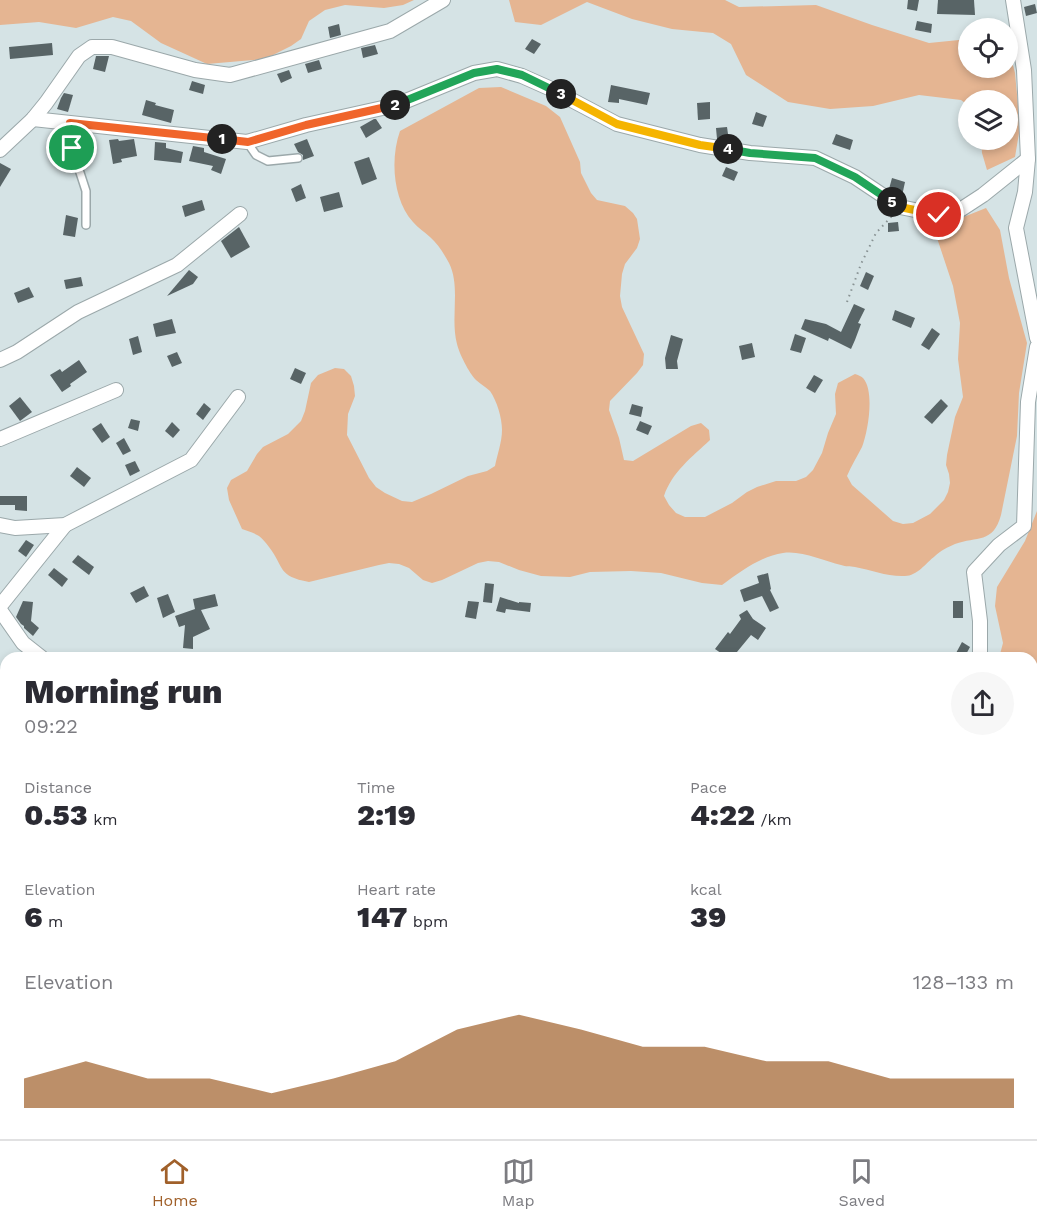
<!DOCTYPE html>
<meta charset="utf-8">
<style>
:root{--surface:#fff;--page:#f7f7f7;--text:#2b2b33;--muted:#7c7c81;--line:#e1e1e2;--accent:#a0602a}
body{margin:0;font-family:"Work Sans",sans-serif;background:var(--page);color:var(--text);height:100vh;display:flex;flex-direction:column;font-size:22px;white-space:nowrap}
*{box-sizing:border-box;margin:0}
p{font-size:20px;color:var(--muted)}
.icon{flex:none;width:33px;height:33px;fill:none;stroke:currentColor;stroke-width:2;stroke-linecap:round;stroke-linejoin:round}
.map{position:relative;flex:1;overflow:hidden}
.side{position:absolute;left:0px;top:652px;width:1038px;height:488px;display:flex;flex-direction:column;background:var(--surface);border-radius:18px 18px 0 0;box-shadow:0 3px 9px #0003}
.side>*{flex:none}
.controls{position:absolute;left:958px;top:18px;display:grid;gap:12px}
.controls a{display:grid;place-items:center;width:60px;height:60px;border-radius:50%;background:var(--surface);box-shadow:0 3px 9px #0003;font-size:30px}
.pin{position:absolute;display:grid;place-items:center;width:51px;height:51px;color:#fff;margin:-26px;border:3px solid #fff;border-radius:50%;box-shadow:0 2px 6px #0007}
.km{position:absolute;width:30px;height:30px;margin:-15px;border-radius:50%;background:#222;color:#fff;font-size:16px;line-height:30px;text-align:center}
.round{display:grid;place-items:center;flex:none;width:63px;height:63px;border-radius:32px;background:var(--page)}
.overview{display:flex;align-items:center;justify-content:space-between;height:102px;padding:0 24px}
h1{font-size:33px;font-weight:800;line-height:45px}
.stats{display:grid;grid-template-columns:repeat(3,1fr);gap:9px;height:102px;padding:6px 24px}
.stats div{display:grid;align-content:center}
.stats b{font-size:30px;font-weight:800}
.stats small{font-size:16px;font-weight:400}
.stats p{font-size:16px}
.chart{height:168px;padding:12px 24px}
.chart p{display:flex;justify-content:space-between}
.chart svg{width:100%;height:108px;margin-top:6px;fill:var(--accent);opacity:.7}
.tabs{display:flex;justify-content:space-around;align-items:center;height:84px;border-top:2px solid var(--line);background:var(--surface);font-size:16px;color:var(--muted)}
.tabs a{display:grid;justify-items:center;gap:3px}
.tabs .current{color:var(--accent)}
.map>svg:first-child{display:block}
.green{fill:#e5b592}
.building{fill:#586466}
.lines{fill:none;stroke-linecap:round;stroke-linejoin:round}
.lane-casing{stroke:#9ba8aa;stroke-width:10}
.street-casing{stroke:#9ba8aa;stroke-width:16}
.path{stroke:#889293;stroke-width:2;stroke-dasharray:1.5 4.5;stroke-linecap:butt}
.lane{stroke:#fff;stroke-width:7}
.street{stroke:#fff;stroke-width:14}
.split-1-casing{stroke:#fff;stroke-width:12}
.split-2-casing{stroke:#fff;stroke-width:12}
.split-3-casing{stroke:#fff;stroke-width:12}
.split-4-casing{stroke:#fff;stroke-width:12}
.split-5-casing{stroke:#fff;stroke-width:12}
.split-6-casing{stroke:#fff;stroke-width:12}
.split-1{stroke:#f0652b;stroke-width:8}
.split-2{stroke:#f0652b;stroke-width:8}
.split-3{stroke:#22a559;stroke-width:8}
.split-4{stroke:#f5b400;stroke-width:8}
.split-5{stroke:#22a559;stroke-width:8}
.split-6{stroke:#f5b400;stroke-width:8}
</style>
<div class="map">
<svg width="1037" height="1139" viewBox="0 0 1037 1139">
<rect width="100%" height="100%" fill="#d5e3e5"/>
<g class="green">
<path d="M0,0H414L403,5L384,8L345,5L325,10L309,21L301,39L291,46L265,59L207,64L161,43L131,21L113,17L76,28L39,22L0,25Z"/>
<path d="M509,0H725L739,7L816,5L872,25L929,43L969,39V68H1008V46L1015,73L1020,127L1015,157L987,170L982,153L981,140H1008V100H969V106L961,100L919,95L873,106L830,109L788,102L746,75L731,44L713,33L672,29L632,19L587,2L541,25L515,22Z"/>
<path d="M501,87L546,106L560,117L580,162L581,173L591,193L597,200L625,206L633,213L637,219L640,239L637,248L625,264L622,274L620,296L622,307L644,354L643,365L637,373L610,401L609,410L619,438L624,460L633,461L691,426L701,423L709,430L710,440C692,457 672,472 664,496L669,505L676,513L685,517H705L732,503L747,492L757,487L776,481H796L806,477L813,470L822,453L828,433L836,414L835,394L838,383L855,374C858,375 861,376 863,378C875,391 868,432 862,447C857,457 851,466 847,476L852,485L893,521L903,524L913,523L930,514L944,500L948,492L950,483L949,474L946,465L947,455L955,417L963,397L958,359L960,323L953,286L936,235L951,222L986,208L1000,230L1009,278L1027,343L1019,393L1017,436L1001,515C993,544 977,536 955,544C948,547 940,551 935,556C926,563 917,576 905,576C888,577 871,570 855,567C850,566 846,567 841,565C824,561 801,550 783,553C761,556 740,572 722,585L702,583L661,573L631,571L590,572L570,577L541,576L519,570L499,562L488,561L478,563L442,580L432,583L423,580L409,568L399,564L389,563L379,565L309,582C277,576 285,568 269,547C266,543 263,539 259,536C254,533 248,531 242,529L229,500L227,488L231,480L247,471L257,454L263,447L288,434L301,421L305,411L311,383L318,375L335,368L344,369L351,376L354,386L355,396L348,414L347,435L369,478L376,487L385,493L402,501L412,502L431,494L468,476L487,471L495,466C497,455 502,442 502,430C502,418 497,401 490,391C486,387 480,384 476,380C469,373 459,353 457,344C450,318 461,287 449,263C444,254 438,244 430,237C425,232 418,228 413,222C393,200 390,159 400,131L479,88Z"/>
<path d="M1037,511V820L1033,819L1032,820V658H999L1003,643L995,606L997,587L1025,541Z"/>
</g>
<g class="building">
<path d="M908,0H919L917,11L907,9Z"/>
<path d="M938,0H974L975,15L937,14Z"/>
<path d="M1035,4L1037,13L1026,16L1024,7Z"/>
<path d="M917,21L932,24L931,33L915,30Z"/>
<path d="M339,24L341,35L330,38L328,27Z"/>
<path d="M532,39L541,44L534,54L525,49Z"/>
<path d="M52,43L53,55L10,59L9,47Z"/>
<path d="M375,45L378,54L363,58L361,48Z"/>
<path d="M96,56H109L105,72L93,69Z"/>
<path d="M319,60L322,69L308,73L305,64Z"/>
<path d="M289,70L292,78L281,83L277,74Z"/>
<path d="M192,81L205,85L203,94L189,90Z"/>
<path d="M611,85L650,93L647,105L619,99V103L608,102Z"/>
<path d="M64,93L73,95L68,112L57,109L61,98Z"/>
<path d="M146,100L156,103L155,105L174,110L171,123L142,115Z"/>
<path d="M710,102V119L698,120L697,103Z"/>
<path d="M756,112L767,116L763,127L752,124Z"/>
<path d="M374,119H376L382,128L366,138L360,127Z"/>
<path d="M727,127L729,141L717,139L716,128Z"/>
<path d="M836,134L853,140L850,150L832,144Z"/>
<path d="M118,139L119,141L134,139L137,156L121,159L122,162L113,164L109,140Z"/>
<path d="M307,139L314,156L303,160V155L298,152L294,144Z"/>
<path d="M155,142L166,143V148L183,152L181,163L154,160Z"/>
<path d="M193,146L204,148V152L226,159L221,174L211,170L213,166L189,161Z"/>
<path d="M369,157L377,179L362,185L354,162Z"/>
<path d="M0,163L11,169L0,187Z"/>
<path d="M726,167L738,172L734,181L722,176Z"/>
<path d="M892,178L905,182L902,196L898,195L889,189Z"/>
<path d="M301,184L306,198L296,202L291,189Z"/>
<path d="M339,192L343,207L324,212L320,197Z"/>
<path d="M202,200L205,210L185,217L182,206Z"/>
<path d="M66,215L78,218L75,237L63,235Z"/>
<path d="M898,222L899,231L888,232V223Z"/>
<path d="M239,227L250,247L231,258L221,241Z"/>
<path d="M189,270L198,277L193,284L167,296Z"/>
<path d="M866,272L874,276L868,290L860,286Z"/>
<path d="M81,277L83,286L66,289L64,280Z"/>
<path d="M29,287L34,297L18,303L14,293Z"/>
<path d="M854,304L865,309L858,323L861,324L855,340L851,349L829,338L828,341L801,329L805,319L826,324L841,332Z"/>
<path d="M895,310L915,318L911,328L892,320Z"/>
<path d="M172,319L176,333L156,337L153,324Z"/>
<path d="M932,328L940,334L929,350L921,345Z"/>
<path d="M795,334L806,338L801,353L790,350Z"/>
<path d="M671,335L683,339L677,361L678,369H666L665,358Z"/>
<path d="M138,336L142,352L133,355L129,339Z"/>
<path d="M752,343L755,357L742,360L739,346Z"/>
<path d="M177,352L182,363L172,367L167,356Z"/>
<path d="M79,360L87,372L70,384L71,386L62,392L50,375L60,369L62,372Z"/>
<path d="M295,368L306,373L301,384L290,379Z"/>
<path d="M814,375L823,380L815,393L806,388Z"/>
<path d="M20,397L32,412L20,421L9,406Z"/>
<path d="M941,399L948,406L932,424L924,417Z"/>
<path d="M204,403L211,409L203,420L196,414Z"/>
<path d="M632,404L643,407L641,417L629,414Z"/>
<path d="M131,419L140,421L138,431L128,428Z"/>
<path d="M640,421L652,426L648,435L636,430Z"/>
<path d="M172,422L180,430L173,438L165,431Z"/>
<path d="M101,423L110,437L102,443L92,429Z"/>
<path d="M124,438L131,451L123,455L116,443Z"/>
<path d="M135,461L140,471L130,476L125,465Z"/>
<path d="M77,467L91,478L84,487L70,476Z"/>
<path d="M0,496H27V511L15,510V505H0Z"/>
<path d="M26,540L34,545L26,557L18,551Z"/>
<path d="M78,555L94,567L89,575L72,562Z"/>
<path d="M54,568L68,579L62,587L48,575Z"/>
<path d="M768,573L771,589L770,590L779,608L770,612L762,596L744,602L740,590L759,583L757,576Z"/>
<path d="M485,583L494,584L492,603L483,602Z"/>
<path d="M144,586L149,596L136,603L130,593Z"/>
<path d="M168,594L175,612L163,618L157,598Z"/>
<path d="M215,594L218,606L201,610L210,629L193,637V649L183,648L185,625L179,627L175,616L195,609L193,599Z"/>
<path d="M500,597L519,603V602L531,603L530,612L506,609L505,613L496,611Z"/>
<path d="M23,601L33,602L31,621L39,628L33,636L24,628V626L21,624L16,617Z"/>
<path d="M468,601L479,602L476,619L465,617Z"/>
<rect x="953" y="601" width="10" height="17"/>
<path d="M747,610L753,619L766,628L758,640L751,635L732,658H728L715,649L728,632L730,634L741,619L739,615Z"/>
<path d="M962,642L970,647L964,658L955,655Z"/>
</g>
<g class="lines">
<g class="lane-casing">
<g id="lane">
<path d="M70,123L72,148L86,191V225"/>
<path d="M247,142L256,155L268,161L298,158"/>
</g>
</g>
<g class="street-casing">
<g id="street">
<path d="M1013,0L1024,70L1028,159L1025,192L1016,228L1037,338"/>
<path d="M33,119L247,142L306,125L396,105L474,73L497,69L522,76L549,88L617,124L700,145L750,153L815,158L855,177L900,207L939,215L960,210L983,195L1028,159"/>
<path d="M0,150L33,119L46,103L79,56L92,47H112L195,70L230,75L390,31L443,0"/>
<path d="M0,360L17,352L78,312L177,265L240,214"/>
<path d="M0,439L116,390"/>
<path d="M0,525L15,528L65,525L191,460L238,397"/>
<path d="M0,606L65,525"/>
<path d="M0,610L23,643L42,658"/>
<path d="M980,658V621L974,572L999,545L1024,526L1028,402L1037,347"/>
<path d="M0,680H6"/>
<path d="M0,1125L6,1126"/>
<path d="M52,1134L89,1139"/>
<path d="M338,1134V1139"/>
<path d="M977,1134L978,1139"/>
<path d="M551,1139L574,1134"/>
</g>
</g>
<g class="path">
<path d="M847,302L861,264L876,233L892,216"/>
<path d="M0,896L6,897"/>
<path d="M1032,1119H1037"/>
</g>
<use href="#lane" class="lane"/>
<use href="#street" class="street"/>
</g>
<g class="lines">
<g class="split-1-casing">
<path id="split-1" d="M72,148L70,123L222,139"/>
</g>
<g class="split-2-casing">
<path id="split-2" d="M222,139L248,142L306,125L395,105"/>
</g>
<g class="split-3-casing">
<path id="split-3" d="M395,105L474,73L497,69L522,75L561,94"/>
</g>
<g class="split-4-casing">
<path id="split-4" d="M561,94L617,124L700,145L728,149"/>
</g>
<g class="split-5-casing">
<path id="split-5" d="M728,149L750,153L815,158L855,177L892,202"/>
</g>
<g class="split-6-casing">
<path id="split-6" d="M892,202L900,207L939,215"/>
</g>
<use href="#split-1" class="split-1"/>
<use href="#split-2" class="split-2"/>
<use href="#split-3" class="split-3"/>
<use href="#split-4" class="split-4"/>
<use href="#split-5" class="split-5"/>
<use href="#split-6" class="split-6"/>
</g>
</svg>
<div class="controls">
<a><svg class="icon" aria-label="locate" viewBox="0 0 24 24"><circle cx="12" cy="12" r="6"/><path d="M12 2v4M12 18v4M2 12h4M18 12h4"/></svg></a>
<a><svg class="icon" aria-label="layers" viewBox="0 0 24 24"><path d="M12 4l9 5-9 5-9-5zM3 14l9 5 9-5"/></svg></a>
</div>
<div class="pin" style="left:72px;top:148px;background:#1e9e55"><svg class="icon" aria-label="arrive" viewBox="0 0 24 24"><path d="M6 21V4h12l-3 4 3 4H6"/></svg></div>
<div class="pin" style="left:939px;top:215px;background:#d93025"><svg class="icon" aria-label="check" viewBox="0 0 24 24"><path d="M5 12l5 5 9-10"/></svg></div>
<b class="km" style="left:222px;top:139px">1</b>
<b class="km" style="left:395px;top:105px">2</b>
<b class="km" style="left:561px;top:94px">3</b>
<b class="km" style="left:728px;top:149px">4</b>
<b class="km" style="left:892px;top:202px">5</b>
<section class="side">
<div class="overview"><div><h1>Morning run</h1><p>09:22</p></div><a class="round"><svg class="icon" aria-label="share" viewBox="0 0 24 24"><path d="M12 15V3M7 8l5-5 5 5M5 13v7h14v-7"/></svg></a></div>
<div class="stats">
<div><p>Distance</p><b>0.53<small> km</small></b></div>
<div><p>Time</p><b>2:19</b></div>
<div><p>Pace</p><b>4:22<small> /km</small></b></div>
</div>
<div class="stats">
<div><p>Elevation</p><b>6<small> m</small></b></div>
<div><p>Heart rate</p><b>147<small> bpm</small></b></div>
<div><p>kcal</p><b>39</b></div>
</div>
<div class="chart"><p><span>Elevation</span>128–133 m</p>
<svg viewBox="0 0 160 44" preserveAspectRatio="none"><path d="M0 44V32L10 25L20 32L30 32L40 38L50 32L60 25L70 12L80 6L90 12L100 19L110 19L120 25L130 25L140 32L150 32L160 32V44z"/></svg>
</div>
</section>
</div>
<nav class="tabs">
<a class="current"><svg class="icon" aria-label="home" viewBox="0 0 24 24"><path d="M3 11l9-7 9 7M6 9v11h12V9"/></svg>Home</a>
<a><svg class="icon" aria-label="map" viewBox="0 0 24 24"><path d="M3 6l6-2 6 2 6-2v14l-6 2-6-2-6 2zM9 4v14M15 6v14"/></svg>Map</a>
<a><svg class="icon" aria-label="saved" viewBox="0 0 24 24"><path d="M7 4h10v16l-5-4-5 4z"/></svg>Saved</a>
</nav>
